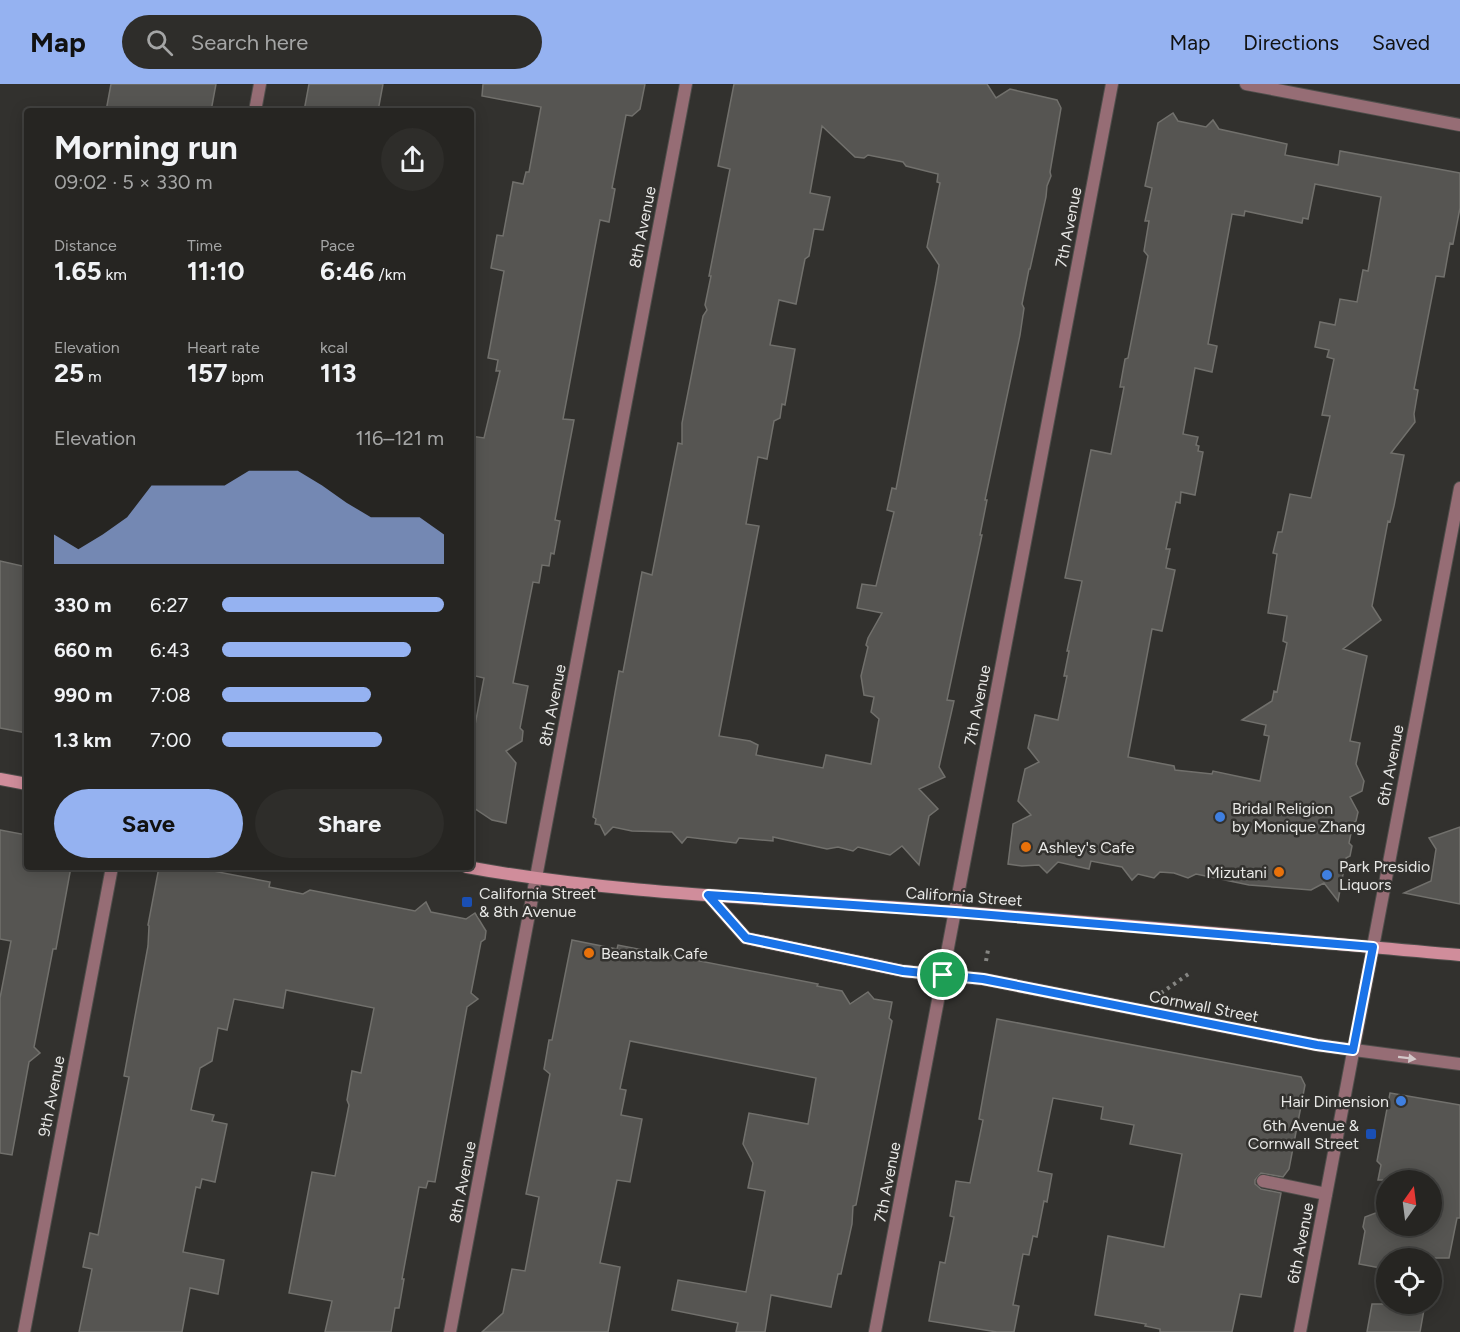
<!DOCTYPE html>
<meta charset="utf-8">
<style>
:root{--surface:#262522;--page:#2e2d2a;--text:#f1f3f6;--muted:#a4a5a5;--line:#424240;--accent:#95b2f1}
body{margin:0;font-family:Figtree,sans-serif;background:var(--page);color:var(--text);height:100vh;display:flex;flex-direction:column;font-size:22px;white-space:nowrap}
*{box-sizing:border-box;margin:0}
p{font-size:20px;color:var(--muted)}
.icon{flex:none;width:33px;height:33px;fill:none;stroke:currentColor;stroke-width:2;stroke-linecap:round;stroke-linejoin:round}
.map{position:relative;flex:1;overflow:hidden}
.side{position:absolute;left:24px;top:24px;width:450px;height:762px;display:flex;flex-direction:column;background:var(--surface);border-radius:6px;box-shadow:0 3px 15px #0003,0 0 0 2px var(--line)}
.side>*{flex:none}
.needle{width:39px;rotate:14deg}
.controls{position:absolute;left:1376px;top:1086px;display:grid;gap:12px}
.controls a{display:grid;place-items:center;width:66px;height:66px;border-radius:50%;background:var(--surface);box-shadow:0 3px 15px #0003,0 0 0 2px var(--line);font-size:30px}
.pin{position:absolute;display:grid;place-items:center;width:51px;height:51px;color:#fff;margin:-26px;border:3px solid #fff;border-radius:50%;box-shadow:0 2px 6px #0007}
.round{display:grid;place-items:center;flex:none;width:63px;height:63px;border-radius:32px;background:var(--page)}
.head{display:flex;align-items:center;justify-content:space-between;height:102px;padding:0 30px}
h1{font-size:33px;font-weight:700;line-height:45px}
.figures{display:grid;grid-template-columns:repeat(3,1fr);gap:9px;height:102px;padding:6px 30px}
.figures div{display:grid;align-content:center}
.figures b{font-size:26px;font-weight:700}
.figures small{font-size:16px;font-weight:400}
.figures p{font-size:16px}
.chart{height:168px;padding:12px 30px}
.chart p{display:flex;justify-content:space-between}
.chart svg{width:100%;height:108px;margin-top:6px;fill:var(--accent);opacity:.7}
.primary-button{display:flex;gap:12px;margin-top:auto;padding:12px 30px}
.primary-button a{flex:1;height:69px;border-radius:36px;background:var(--accent);color:#111;font-size:24px;font-weight:700;line-height:69px;text-align:center}
.primary-button a+a{background:var(--page);color:var(--text)}
ul{padding:0 30px;list-style:none;font-size:20px}
li{display:grid;grid-template-columns:96px 72px 1fr;align-items:center;height:45px}
li i{height:15px;border-radius:8px;background:var(--accent)}
header{display:flex;align-items:center;gap:36px;box-sizing:border-box;height:84px;padding:0 30px;background:var(--accent);color:#111}
header strong{font-size:28px}
nav{display:flex;gap:33px;margin-inline-start:auto;font-size:21px}
.search{width:420px;height:54px;background:var(--page);display:flex;align-items:center;gap:15px;box-sizing:border-box;padding:0 21px;border-radius:33px;color:var(--muted);font-size:22px}
.map>svg:first-child{display:block}
.building{fill:#565552;stroke:#71706c;stroke-width:1.5;fill-rule:evenodd}
.lines{fill:none;stroke-linecap:round;stroke-linejoin:round}
.lane-casing{stroke:#4f4e4b;stroke-width:14}
.street-casing{stroke:#4f4e4b;stroke-width:14}
.secondary-casing{stroke:#4f4e4b;stroke-width:14}
.path{stroke:#868683;stroke-width:4;stroke-dasharray:3 4.5;stroke-linecap:butt}
.lane{stroke:#966d75;stroke-width:12}
.street{stroke:#966d75;stroke-width:12}
.secondary{stroke:#d08d9b;stroke-width:12}
.oneway{fill:#d3c8c9}
.route-casing{stroke:#fff;stroke-width:12}
.route{stroke:#1a73e8;stroke-width:8}
.shop-dot{fill:#3f7fe0;stroke:#32312e;stroke-width:2}
.food-dot{fill:#e8710a;stroke:#32312e;stroke-width:2}
.transit-dot{fill:#1a4fb4;stroke:#32312e;stroke-width:2}
.labels{text-anchor:middle;stroke-width:5;stroke-linejoin:round;paint-order:stroke}
.street-label{font-size:16px;fill:#e7e7e5;stroke:#32312e}
.poi-label{font-size:16px;fill:#e7e7e5;stroke:#32312e;text-anchor:start}
</style>
<header>
<strong>Map</strong>
<div class="search"><svg class="icon" aria-label="search" viewBox="0 0 24 24"><circle cx="10" cy="10" r="6"/><path d="M15 15l6 6"/></svg>Search here</div>
<nav><a>Map</a><a>Directions</a><a>Saved</a></nav>
</header>
<div class="map">
<svg width="1460" height="1248" viewBox="0 0 1460 1248">
<rect width="100%" height="100%" fill="#32312e"/>
<g class="building">
<path d="M111,0H216L211,27H106Z"/>
<path d="M309,0H383L378,27H304Z"/>
<path d="M483,0H645L640,25L632,32L626,31L612,104L615,105L609,138L600,136L563,335L574,336L555,436L560,437L554,470L551,469L549,482L542,481L539,499L533,498L513,599L528,602L520,644L523,647L522,657L506,667L516,679L506,739L492,736L471,722V640L475,641L484,594L471,591V352L484,354L500,287H496L498,276L488,274L504,187L491,184L497,151L503,152L513,98L523,100L526,88H529L541,23L482,12Z"/>
<path d="M734,0H987L996,14L1010,5L1057,16L1061,24L1050,88L1051,92L1047,102L1046,113L1030,185H1029L1022,220L1024,224L1020,251L985,416H987L980,451H982L947,616L954,617L939,683L945,693L919,705L938,725L929,732L919,781L902,762L890,771L858,763L853,767L838,763L827,765L773,753V757L739,754L736,759L687,753L682,759L672,748L632,747L613,743L605,751L600,741L595,740L596,735L593,733L615,609L619,587L623,588L642,488L652,491L678,359L682,360V339L703,232L707,226L705,221L711,192H709L730,85L718,82ZM822,42L855,73L864,74L868,71L903,78L906,82L938,90L937,98L940,99L927,163L939,181L936,199L896,405L892,404L887,426L894,428L876,502L862,500L857,524L882,529L868,554L866,561L868,563L861,592L864,611L874,613L871,628L879,635L871,680L826,671L823,684L756,671L758,661L750,657L719,652L759,442L746,440L758,373L767,375L774,337L780,334L782,320L785,321L795,265L770,261L779,216L796,220L805,175L809,172L814,145L823,146L830,113L810,109Z"/>
<path d="M1173,29L1178,37L1206,43L1213,36L1219,45L1287,60L1285,71L1338,81L1340,67L1460,89V124L1453,160L1450,159L1444,193L1436,192L1414,305L1418,306L1414,330L1415,338L1391,369L1404,371L1394,422L1390,438L1388,437L1372,522L1381,536L1343,565L1367,572L1350,657L1360,659L1356,680L1364,697L1362,707L1350,713L1358,728L1356,737L1353,739L1349,759L1352,762L1350,772L1346,774L1338,817L1324,799L1311,806L1249,801L1196,790L1188,794L1174,789L1160,788L1154,794L1138,790L1132,796L1122,783L1091,777L1089,785L1058,778L1047,789L1039,781L1022,782L1008,780L1013,740L1031,731L1018,717L1025,685L1039,678L1028,664L1035,631L1058,636L1067,592H1064L1069,567H1067L1082,497L1065,494L1091,366L1111,370L1124,303H1120L1125,275L1128,274L1148,172L1144,167L1149,137H1145L1152,104L1145,102L1158,39ZM1315,100L1381,113L1368,187L1363,186L1357,218L1340,215L1335,241L1320,238L1315,263L1329,266L1327,273L1334,275L1322,331L1330,332L1311,414L1290,410L1282,448H1278L1273,469L1277,470L1268,529L1287,532L1283,557L1287,559L1277,608L1274,607L1272,617L1242,636L1266,641L1264,651L1269,652L1260,697L1213,687L1212,690L1175,686L1174,682L1128,673L1152,545L1162,547L1175,486L1166,484L1170,465H1166L1176,418L1180,419L1181,408L1195,411L1203,368L1198,367L1199,362L1196,361L1198,353L1183,350L1195,284L1212,288L1217,262L1208,260L1232,130L1244,132L1245,127L1302,139L1303,134L1308,135Z"/>
<path d="M0,477L27,483V649L0,644Z"/>
<path d="M1460,743V820L1404,809L1431,797L1436,765L1429,754Z"/>
<path d="M0,746L27,751V783H71L56,865H53L34,963L40,969L29,978L12,1071L0,1069V914L11,857L0,855Z"/>
<path d="M159,783H183L202,787L203,785L270,798L269,803L303,810L310,806L415,827L426,818L431,828L466,835L475,829L486,847L485,855L481,858L471,909L478,915L467,923L435,1098L428,1097L426,1104L419,1103L402,1195H404L399,1224H395L391,1248H325L332,1217L289,1209L312,1088L335,1092L349,1021L347,1016L352,987L361,989L374,924L286,906L283,924L234,915L227,946L218,944L212,977L200,984L191,1026L214,1031L212,1037L227,1040L215,1098L202,1095L200,1104L196,1103L183,1168L224,1176L218,1210L190,1204L182,1248H79L92,1185L83,1183L90,1149L98,1151L129,993L124,992L148,862L149,842L148,841Z"/>
<path d="M572,856L617,865L618,861L818,900L817,902L842,907L850,920L868,908L874,915L892,918L889,934L892,937L856,1121L853,1122L852,1140L841,1190H838L831,1223L771,1211L765,1248H736L738,1239L672,1226L678,1196L746,1208L765,1107L748,1104L753,1079L743,1060L749,1029L808,1040L816,994L630,957L620,1005L626,1006L621,1031L642,1035L630,1098L617,1096L600,1179L620,1183L608,1248H482L503,1229L512,1185L525,1187L539,1113L526,1110L550,990L544,985L549,956H552Z"/>
<path d="M997,935L1301,993L1305,1001L1289,1085L1283,1093L1261,1089L1255,1096V1100L1261,1105L1281,1109L1261,1213L1240,1210L1232,1248H1160V1245L1145,1242L1146,1240L1095,1231L1108,1152L1164,1163L1182,1070L1130,1060L1134,1041L1101,1035L1103,1023L1053,1014L1038,1087L1052,1090L1047,1118L1044,1117L1037,1153L1033,1152L1029,1171L1023,1170L1013,1221L1019,1222L1014,1248H997L929,1237L940,1178L945,1179L954,1133L950,1132L956,1097L970,1099L983,1036L979,1035Z"/>
<path d="M1390,1009L1460,1021V1134H1457L1449,1174H1386V1185L1359,1180L1365,1147L1363,1143L1365,1133L1386,1125V1142H1431V1096H1378L1381,1081L1377,1077Z"/>
<path d="M1372,1220H1425L1420,1248H1367Z"/>
</g>
<g class="lines">
<g class="lane-casing">
<path id="lane" d="M1263,1097L1326,1110"/>
</g>
<g class="street-casing">
<g id="street">
<path d="M1246,0L1460,41"/>
<path d="M255,27L260,0"/>
<path d="M943,891L983,895L1317,961L1460,980"/>
<path d="M24,1248L112,783"/>
<path d="M450,1248L686,0"/>
<path d="M875,1248L1112,0"/>
<path d="M1300,1248L1460,404"/>
</g>
</g>
<g class="secondary-casing">
<g id="secondary">
<path d="M0,695L27,700"/>
<path d="M467,783C614,810 766,814 916,825C1097,838 1279,855 1460,871"/>
<path d="M708,811L746,854L903,887L943,891"/>
</g>
</g>
<g class="path">
<path d="M986,877L988,866"/>
<path d="M1161,909L1190,889"/>
</g>
<use href="#lane" class="lane"/>
<use href="#street" class="street"/>
<use href="#secondary" class="secondary"/>
</g>
<defs><path id="oneway-solid" d="M-6-.8H1V-3.2L6.5 0L1 3.2V.8H-6Z" transform="scale(1.5)"/></defs>
<use class="oneway" href="#oneway-solid" transform="translate(1407 974) rotate(7)"/>
<g class="lines">
<g class="route-casing">
<path id="route" d="M708,811L955,828L1373,863L1353,966L1317,961L983,895L903,887L746,854Z"/>
</g>
<use href="#route" class="route"/>
</g>
<g class="shop-dot">
<circle cx="1220" cy="733" r="6"/>
<circle cx="1327" cy="791" r="6"/>
<circle cx="1401" cy="1017" r="6"/>
</g>
<g class="food-dot">
<circle cx="1026" cy="763" r="6"/>
<circle cx="1279" cy="788" r="6"/>
<circle cx="589" cy="869" r="6"/>
</g>
<g class="transit-dot">
<rect x="461" y="812" width="12" height="12" rx="3"/>
<rect x="1365" y="1044" width="12" height="12" rx="3"/>
</g>
<g class="labels">
<g class="street-label">
<text transform="translate(642 143) rotate(-79)" y="6">8th Avenue</text>
<text transform="translate(1068 143) rotate(-79)" y="6">7th Avenue</text>
<text transform="translate(552 621) rotate(-79)" y="6">8th Avenue</text>
<text transform="translate(977 621) rotate(-79)" y="6">7th Avenue</text>
<text transform="translate(1390 681) rotate(-79)" y="6">6th Avenue</text>
<text transform="translate(964 812) rotate(4)" y="6">California Street</text>
<text transform="translate(1204 922) rotate(11)" y="6">Cornwall Street</text>
<text transform="translate(51 1012) rotate(-79)" y="6">9th Avenue</text>
<text transform="translate(462 1098) rotate(-79)" y="6">8th Avenue</text>
<text transform="translate(887 1098) rotate(-79)" y="6">7th Avenue</text>
<text transform="translate(1300 1159) rotate(-79)" y="6">6th Avenue</text>
</g>
<g class="poi-label">
<text x="1232" y="730">Bridal Religion<tspan x="1232" dy="18">by Monique Zhang</tspan></text>
<text x="1038" y="769">Ashley's Cafe</text>
<text x="1339" y="788">Park Presidio<tspan x="1339" dy="18">Liquors</tspan></text>
<text x="1267" y="794" text-anchor="end">Mizutani</text>
<text x="479" y="815">California Street<tspan x="479" dy="18">&amp; 8th Avenue</tspan></text>
<text x="601" y="875">Beanstalk Cafe</text>
<text x="1389" y="1023" text-anchor="end">Hair Dimension</text>
<text x="1359" y="1047" text-anchor="end">6th Avenue &amp;<tspan x="1359" dy="18">Cornwall Street</tspan></text>
</g>
</g>
</svg>
<div class="controls">
<a><svg class="needle" viewBox="-14 -14 28 28"><path d="M0-13l5 13h-10z" fill="#e53935"/><path d="M0 13l5-13h-10z" fill="#a4a5a5"/></svg></a>
<a><svg class="icon" aria-label="locate" viewBox="0 0 24 24"><circle cx="12" cy="12" r="6"/><path d="M12 2v4M12 18v4M2 12h4M18 12h4"/></svg></a>
</div>
<div class="pin" style="left:943px;top:891px;background:#1e9e55"><svg class="icon" aria-label="arrive" viewBox="0 0 24 24"><path d="M6 21V4h12l-3 4 3 4H6"/></svg></div>
<section class="side">
<div class="head"><div><h1>Morning run</h1><p>09:02 · 5 × 330 m</p></div><a class="round"><svg class="icon" aria-label="share" viewBox="0 0 24 24"><path d="M12 15V3M7 8l5-5 5 5M5 13v7h14v-7"/></svg></a></div>
<div class="figures">
<div><p>Distance</p><b>1.65<small> km</small></b></div>
<div><p>Time</p><b>11:10</b></div>
<div><p>Pace</p><b>6:46<small> /km</small></b></div>
</div>
<div class="figures">
<div><p>Elevation</p><b>25<small> m</small></b></div>
<div><p>Heart rate</p><b>157<small> bpm</small></b></div>
<div><p>kcal</p><b>113</b></div>
</div>
<div class="chart"><p><span>Elevation</span>116–121 m</p>
<svg viewBox="0 0 160 44" preserveAspectRatio="none"><path d="M0 44V32L10 38L20 32L30 25L40 12L50 12L60 12L70 12L80 6L90 6L100 6L110 12L120 19L130 25L140 25L150 25L160 32V44z"/></svg>
</div>
<ul>
<li><b>330 m</b>6:27<i style="width:100%"></i></li>
<li><b>660 m</b>6:43<i style="width:85%"></i></li>
<li><b>990 m</b>7:08<i style="width:67%"></i></li>
<li><b>1.3 km</b>7:00<i style="width:72%"></i></li>
</ul>
<div class="primary-button"><a>Save</a><a>Share</a></div>
</section>
</div>
